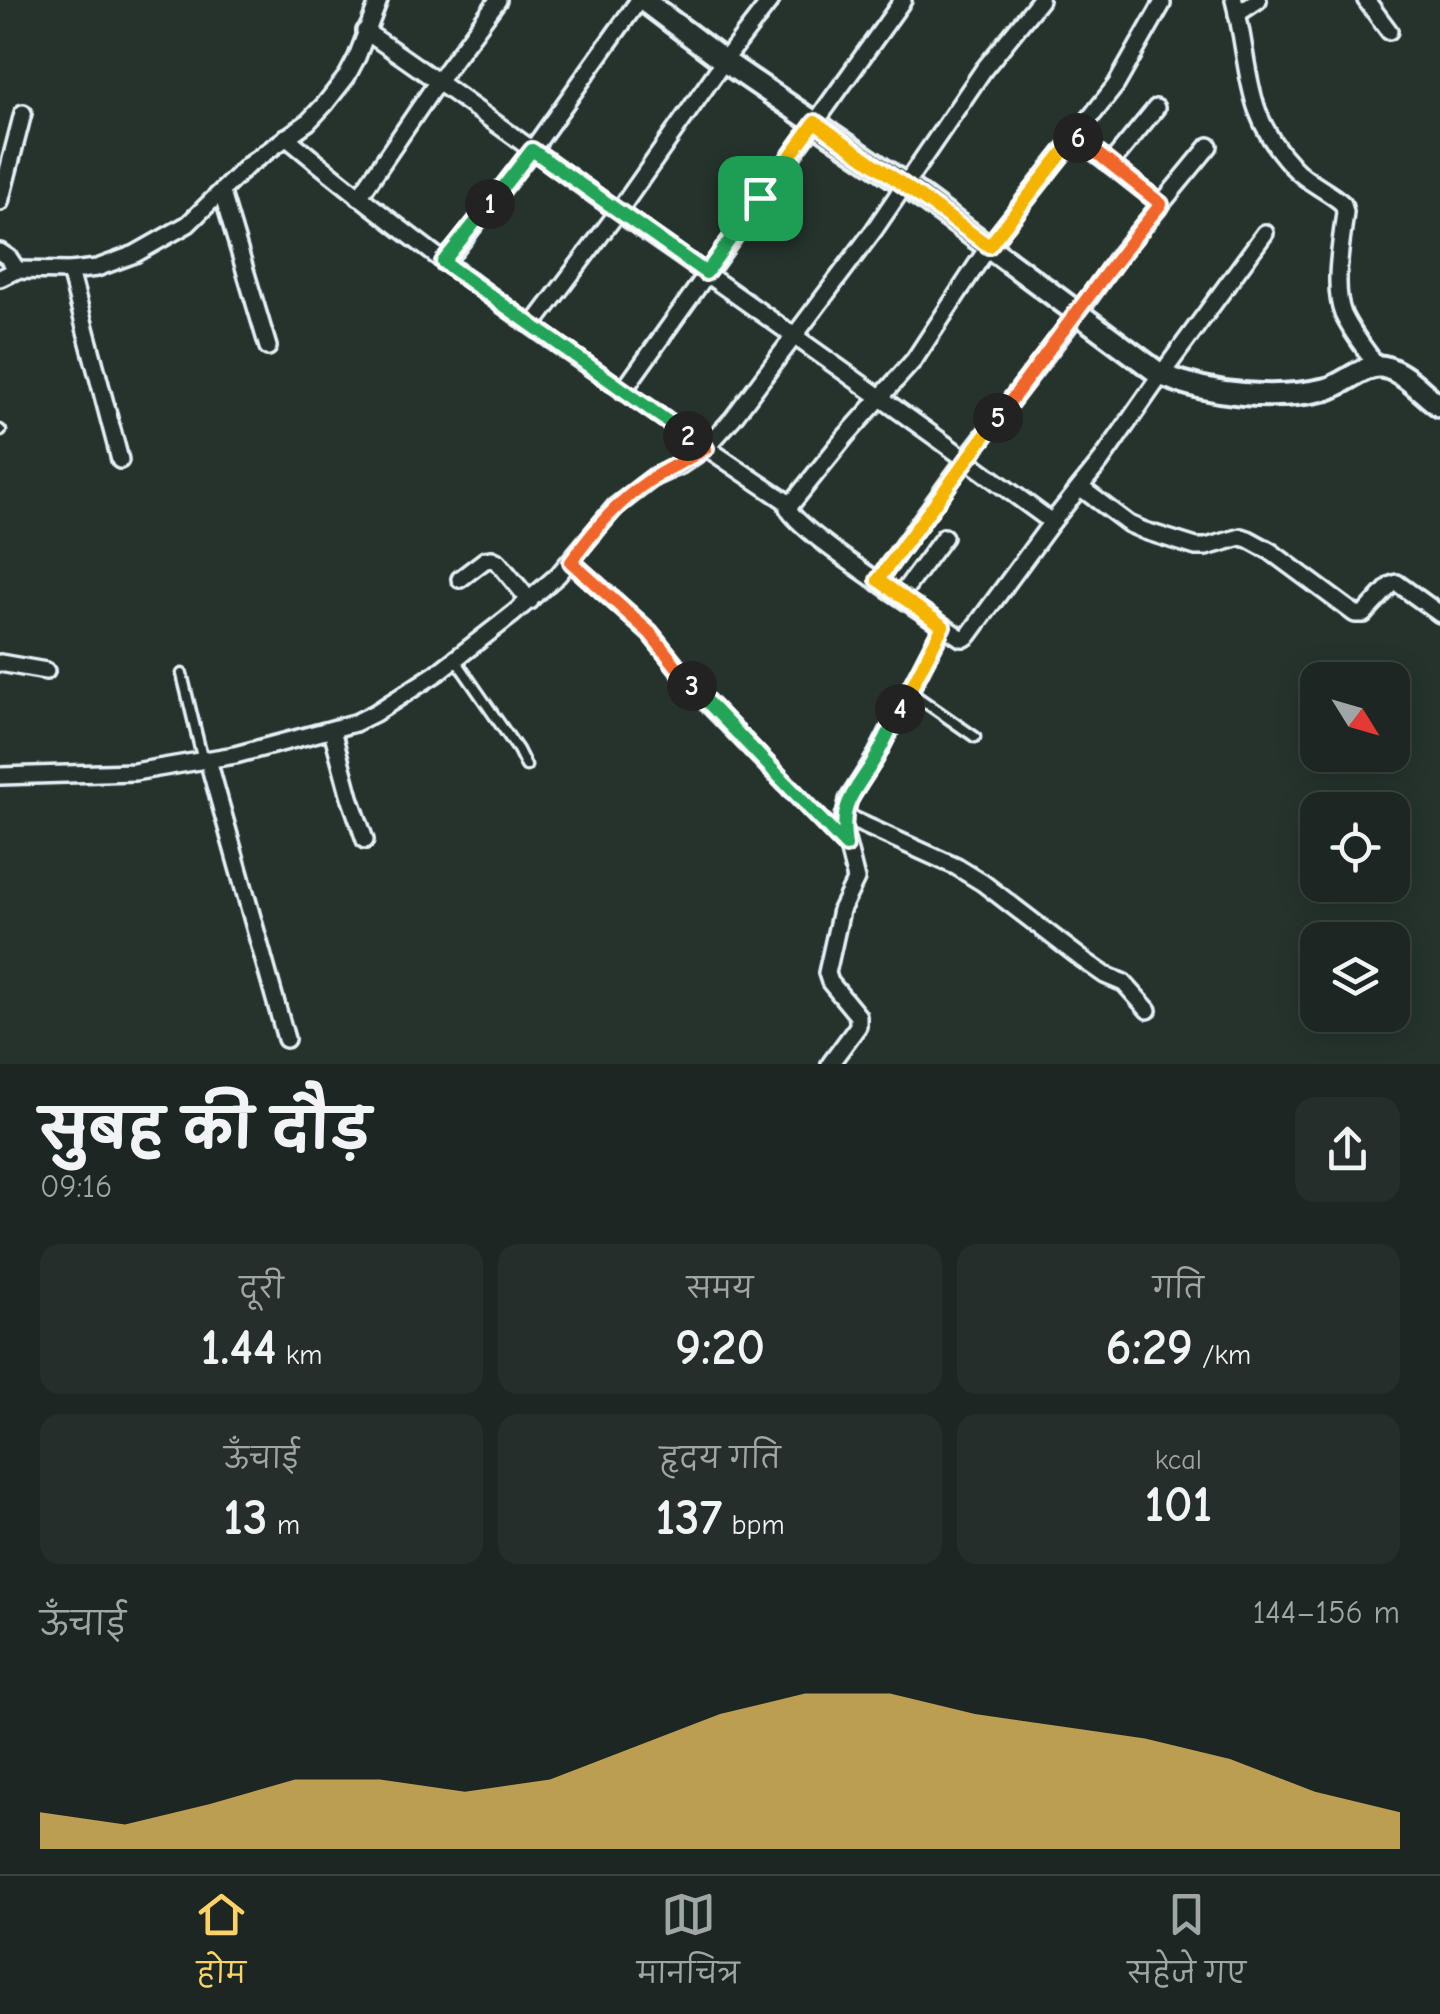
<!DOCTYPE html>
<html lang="hi">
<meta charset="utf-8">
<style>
:root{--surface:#1c2622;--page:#252e2a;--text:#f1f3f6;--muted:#a0a5a5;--line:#3a4340;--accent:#ffd166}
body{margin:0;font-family:"Comic Neue","Playpen Sans Deva",sans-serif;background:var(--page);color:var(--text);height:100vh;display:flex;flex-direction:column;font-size:38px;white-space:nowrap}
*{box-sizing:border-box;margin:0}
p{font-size:32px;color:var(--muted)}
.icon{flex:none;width:55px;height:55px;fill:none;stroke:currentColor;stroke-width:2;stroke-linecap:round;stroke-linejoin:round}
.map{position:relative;height:1064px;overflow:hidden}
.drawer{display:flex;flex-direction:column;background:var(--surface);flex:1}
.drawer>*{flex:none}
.needle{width:65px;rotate:127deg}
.tools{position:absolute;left:1300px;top:662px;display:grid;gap:20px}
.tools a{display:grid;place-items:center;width:110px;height:110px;border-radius:20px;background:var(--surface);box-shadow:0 5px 25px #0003,0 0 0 2px var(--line);font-size:50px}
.pin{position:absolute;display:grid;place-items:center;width:85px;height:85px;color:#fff;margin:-42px;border-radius:20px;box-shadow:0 5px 15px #0006}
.km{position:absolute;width:50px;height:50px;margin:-25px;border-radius:50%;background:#222;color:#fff;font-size:28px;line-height:50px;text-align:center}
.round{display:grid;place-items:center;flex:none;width:105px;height:105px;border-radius:20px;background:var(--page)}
.overview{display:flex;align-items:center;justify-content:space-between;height:170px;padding:0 40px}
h1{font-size:55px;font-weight:700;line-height:75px}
.figures{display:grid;grid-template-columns:repeat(3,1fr);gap:15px;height:170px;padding:10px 40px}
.figures div{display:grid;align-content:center;border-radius:20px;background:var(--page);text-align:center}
.figures b{font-size:50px;font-weight:700}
.figures small{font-size:28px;font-weight:400}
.figures p{font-size:28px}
.chart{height:280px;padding:20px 40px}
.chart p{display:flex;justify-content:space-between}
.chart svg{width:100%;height:180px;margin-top:10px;fill:var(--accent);opacity:.7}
.tabs{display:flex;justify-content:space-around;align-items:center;height:140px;border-top:2px solid var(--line);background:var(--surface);font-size:28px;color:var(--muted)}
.tabs a{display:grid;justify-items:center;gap:5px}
.tabs .selected{color:var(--accent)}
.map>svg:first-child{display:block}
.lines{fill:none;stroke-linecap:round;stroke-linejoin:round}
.lane-casing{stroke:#e8f1f8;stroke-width:15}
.street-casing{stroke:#e8f1f8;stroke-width:22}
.secondary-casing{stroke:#e8f1f8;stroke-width:28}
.lane{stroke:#26332d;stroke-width:8}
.street{stroke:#26332d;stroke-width:15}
.secondary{stroke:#26332d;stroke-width:20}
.split-1-casing{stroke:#fff;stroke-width:20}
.split-2-casing{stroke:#fff;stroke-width:20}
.split-3-casing{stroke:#fff;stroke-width:20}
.split-4-casing{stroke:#fff;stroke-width:20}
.split-5-casing{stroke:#fff;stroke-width:20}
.split-6-casing{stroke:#fff;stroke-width:20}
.split-7-casing{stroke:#fff;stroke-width:20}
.split-1{stroke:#22a559;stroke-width:12}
.split-2{stroke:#22a559;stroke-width:12}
.split-3{stroke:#f0652b;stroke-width:12}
.split-4{stroke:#22a559;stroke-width:12}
.split-5{stroke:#f5b400;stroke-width:12}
.split-6{stroke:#f0652b;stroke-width:12}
.split-7{stroke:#f5b400;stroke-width:12}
</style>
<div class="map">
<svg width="1440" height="1064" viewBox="0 0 1440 1064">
<rect width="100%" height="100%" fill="#26332d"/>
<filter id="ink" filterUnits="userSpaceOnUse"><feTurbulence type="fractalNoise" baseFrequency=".01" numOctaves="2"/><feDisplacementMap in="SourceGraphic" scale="20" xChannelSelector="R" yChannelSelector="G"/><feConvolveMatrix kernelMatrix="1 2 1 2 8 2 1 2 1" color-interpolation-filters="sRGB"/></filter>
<g filter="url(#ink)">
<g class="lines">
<g class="lane-casing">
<g id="lane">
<path d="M0,430L1,431"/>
<path d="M455,659L518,750L526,766"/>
<path d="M182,674L203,761"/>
<path d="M909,691L975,737"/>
</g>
</g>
<g class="street-casing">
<g id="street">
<path d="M1234,0C1251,64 1242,114 1293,167C1307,183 1328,190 1343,204L1345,212C1342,241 1332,286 1343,314C1351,332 1366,350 1377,366"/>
<path d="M1366,0L1389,31"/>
<path d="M1237,14L1258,0"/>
<path d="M365,31C470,102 571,180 675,252C802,341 928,431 1052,522"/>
<path d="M286,137C446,270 617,388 790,504"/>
<path d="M1076,137L1161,204"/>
<path d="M1110,164L1156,108"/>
<path d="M222,193L268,347"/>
<path d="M359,197L438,81L498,0"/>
<path d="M0,202L23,113"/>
<path d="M0,252L9,258L17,270"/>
<path d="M443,262L455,250L532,150L639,0"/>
<path d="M70,271L120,460"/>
<path d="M0,278L17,270L70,271L97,268L135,254L188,224L247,166L308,122L325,104L347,76L357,57L379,0"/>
<path d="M533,325L618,212L724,61L771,0"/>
<path d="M623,391L903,0"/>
<path d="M1081,488L1129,524L1145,531L1196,547H1206L1241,537L1248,539L1270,551L1355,614H1364L1391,585L1397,583L1440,614"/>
<path d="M571,562L650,633L697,692L846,846"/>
<path d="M460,579L485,560L492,559L498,562L530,601"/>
<path d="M878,580L966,459L1078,313L1120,254L1209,146"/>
<path d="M900,596L944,537"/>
<path d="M943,626C916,607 797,531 788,508L845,437L914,360L989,246L1116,85L1162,4"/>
<path d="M0,663L46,671"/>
<path d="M332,730L350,797L365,840"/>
<path d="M208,760L286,1039"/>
<path d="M0,776L134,772L235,755L355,723L375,713L437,673L513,614L558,575L615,507L654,477L681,465L706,448L733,418L771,367L874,230L984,69L1040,0"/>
<path d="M844,816L957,867L983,883L1082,959L1105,975L1124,983L1148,1010"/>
<path d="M830,1064L858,1026V1016L830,982L827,973L841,910L856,879L843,828L848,800L876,756L943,626L961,638H965L969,635L1052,522L1101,461L1161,375L1265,233"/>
</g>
</g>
<g class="secondary-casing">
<path id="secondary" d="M643,0L724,61L904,184L1161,375C1211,395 1274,401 1327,389C1345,384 1365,363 1384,367C1405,372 1423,394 1440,406"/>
</g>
<use href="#lane" class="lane"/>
<use href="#street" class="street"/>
<use href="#secondary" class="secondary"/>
</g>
</g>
<g class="lines" filter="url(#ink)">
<g class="split-1-casing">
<path id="split-1" d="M490,204L532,150L706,273L760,198"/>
</g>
<g class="split-2-casing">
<path id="split-2" d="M490,204L443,262L688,436"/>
</g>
<g class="split-3-casing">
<path id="split-3" d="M688,436L706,448C688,460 667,468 650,480C617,502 594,530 571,562L650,633L692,686"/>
</g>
<g class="split-4-casing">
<path id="split-4" d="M692,686L846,846C839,801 854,794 875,759C884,743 892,725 900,709"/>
</g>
<g class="split-5-casing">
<path id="split-5" d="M900,709L943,626L878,580L998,418"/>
</g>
<g class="split-6-casing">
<path id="split-6" d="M998,418C1052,346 1104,273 1161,204L1078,138"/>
</g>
<g class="split-7-casing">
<path id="split-7" d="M760,198L815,122L989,246L1076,136L1078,138"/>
</g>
<use href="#split-1" class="split-1"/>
<use href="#split-2" class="split-2"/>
<use href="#split-3" class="split-3"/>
<use href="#split-4" class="split-4"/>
<use href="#split-5" class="split-5"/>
<use href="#split-6" class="split-6"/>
<use href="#split-7" class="split-7"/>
</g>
</svg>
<div class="tools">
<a><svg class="needle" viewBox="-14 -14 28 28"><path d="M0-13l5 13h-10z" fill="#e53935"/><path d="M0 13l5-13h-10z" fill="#a0a5a5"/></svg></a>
<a><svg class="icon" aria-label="locate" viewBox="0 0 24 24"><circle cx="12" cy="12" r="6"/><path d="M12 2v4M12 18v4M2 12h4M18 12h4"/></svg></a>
<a><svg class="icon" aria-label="layers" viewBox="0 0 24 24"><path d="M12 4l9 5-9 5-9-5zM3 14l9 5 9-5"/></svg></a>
</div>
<div class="pin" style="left:760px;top:198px;background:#1e9e55"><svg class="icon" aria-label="arrive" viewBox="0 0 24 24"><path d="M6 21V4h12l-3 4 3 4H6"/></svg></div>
<b class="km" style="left:490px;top:204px">1</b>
<b class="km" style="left:688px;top:436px">2</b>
<b class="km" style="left:692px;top:686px">3</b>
<b class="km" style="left:900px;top:709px">4</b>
<b class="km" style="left:998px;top:418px">5</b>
<b class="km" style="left:1078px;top:138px">6</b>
</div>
<section class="drawer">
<div class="overview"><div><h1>सुबह की दौड़</h1><p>09:16</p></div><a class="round"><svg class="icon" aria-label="share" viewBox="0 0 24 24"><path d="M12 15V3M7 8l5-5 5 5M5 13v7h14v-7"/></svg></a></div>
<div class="figures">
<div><p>दूरी</p><b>1.44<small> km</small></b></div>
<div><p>समय</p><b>9:20</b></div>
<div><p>गति</p><b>6:29<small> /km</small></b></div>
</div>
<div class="figures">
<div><p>ऊँचाई</p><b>13<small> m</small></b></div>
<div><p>हृदय गति</p><b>137<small> bpm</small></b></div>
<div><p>kcal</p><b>101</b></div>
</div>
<div class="chart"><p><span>ऊँचाई</span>144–156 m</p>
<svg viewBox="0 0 160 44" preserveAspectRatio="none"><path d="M0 44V35L10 38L20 33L30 27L40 27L50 30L60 27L70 19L80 11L90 6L100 6L110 11L120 14L130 17L140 22L150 30L160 35V44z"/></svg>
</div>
</section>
<nav class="tabs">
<a class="selected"><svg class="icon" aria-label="home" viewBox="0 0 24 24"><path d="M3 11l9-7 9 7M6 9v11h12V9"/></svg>होम</a>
<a><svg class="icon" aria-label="map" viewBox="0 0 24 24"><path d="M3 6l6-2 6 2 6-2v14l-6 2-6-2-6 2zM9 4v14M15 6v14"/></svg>मानचित्र</a>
<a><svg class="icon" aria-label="saved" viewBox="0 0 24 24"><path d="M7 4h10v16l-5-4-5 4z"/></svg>सहेजे गए</a>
</nav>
